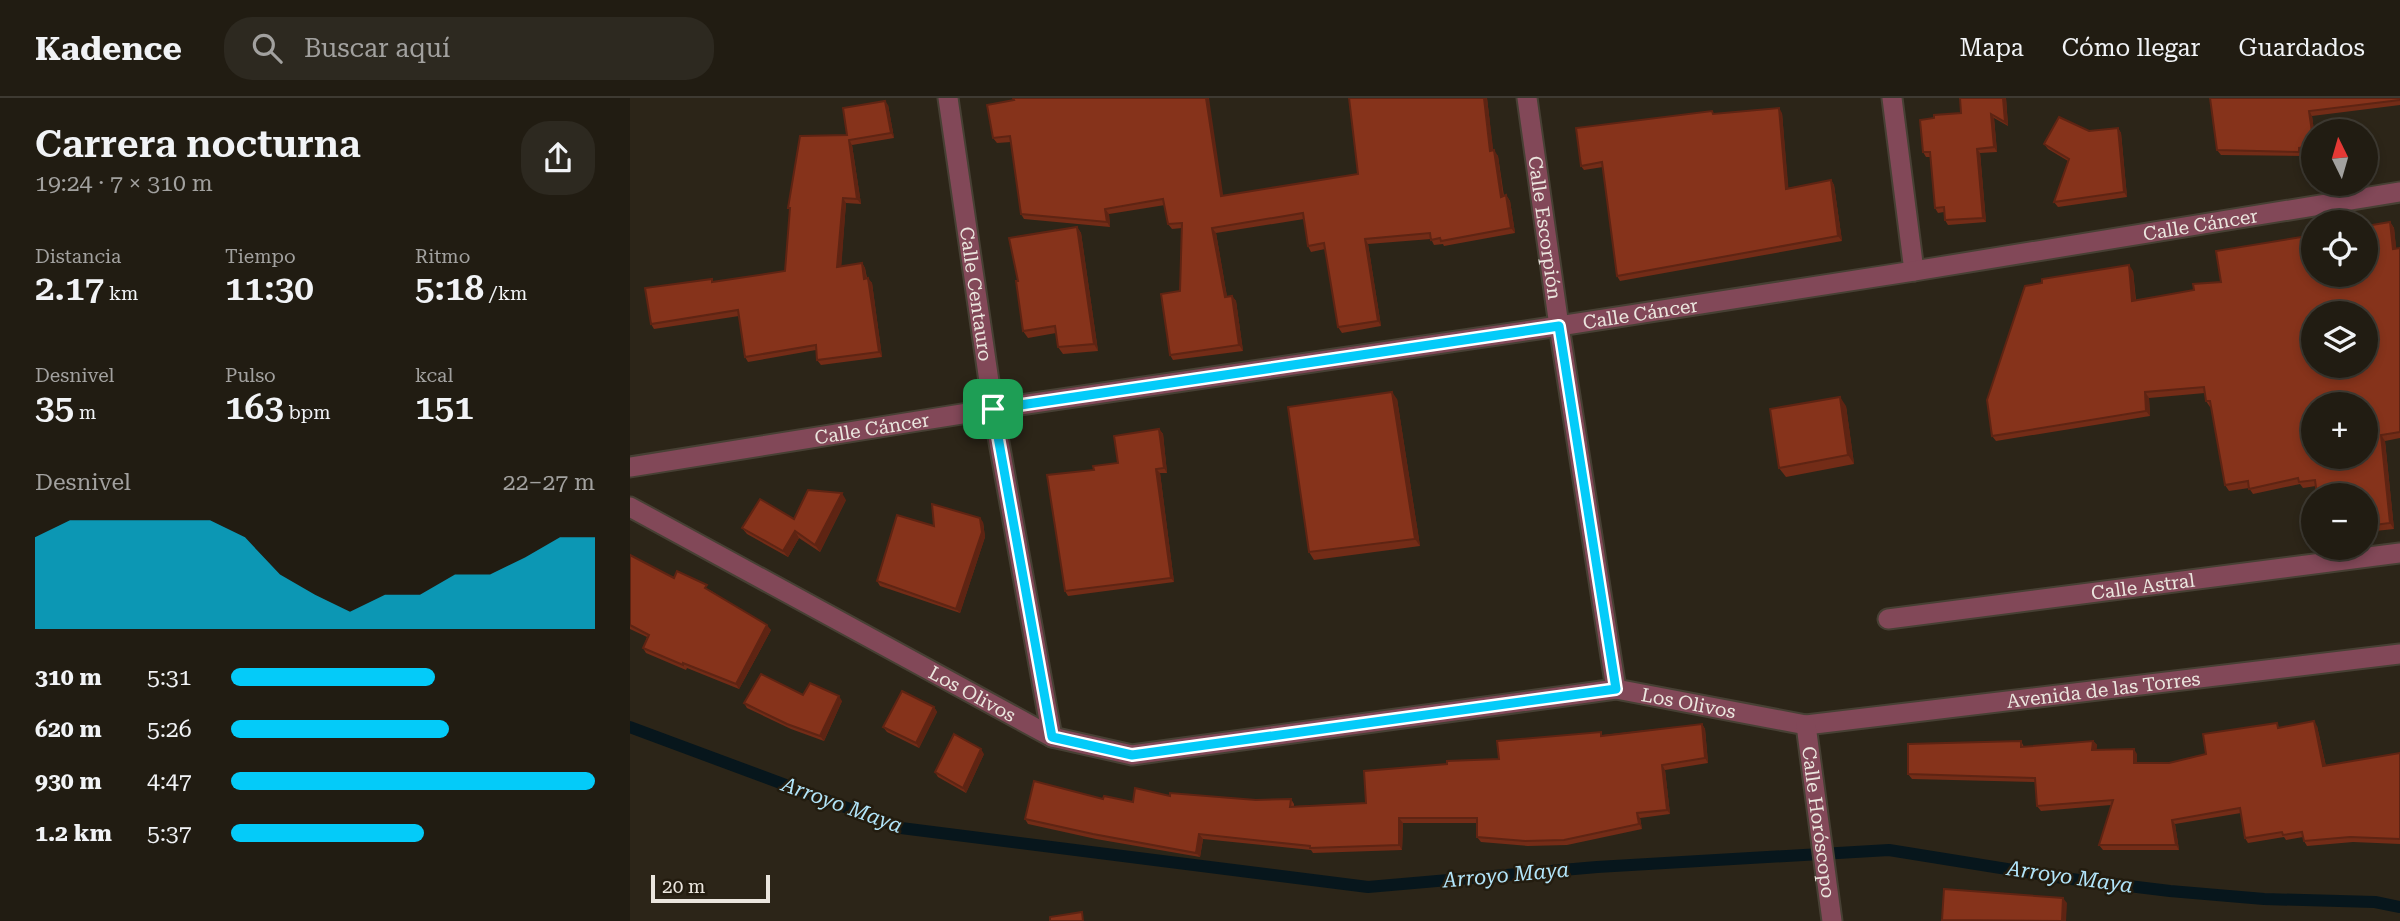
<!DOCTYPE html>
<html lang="es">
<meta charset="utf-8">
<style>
:root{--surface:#211c12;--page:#2d2920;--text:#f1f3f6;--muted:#a2a19f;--line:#3e3a32;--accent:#04cbf9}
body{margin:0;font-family:"Roboto Serif",serif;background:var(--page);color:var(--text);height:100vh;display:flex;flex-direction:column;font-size:26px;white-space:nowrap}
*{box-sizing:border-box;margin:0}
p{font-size:23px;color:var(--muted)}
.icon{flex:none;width:38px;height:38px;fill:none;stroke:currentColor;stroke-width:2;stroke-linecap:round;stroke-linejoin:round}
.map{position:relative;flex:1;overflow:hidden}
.side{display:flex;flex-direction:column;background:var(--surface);width:630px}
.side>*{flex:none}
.needle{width:46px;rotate:355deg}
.controls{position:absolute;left:1671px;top:21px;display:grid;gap:14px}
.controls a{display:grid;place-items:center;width:77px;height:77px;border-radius:50%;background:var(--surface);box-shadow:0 4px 10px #0003,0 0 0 2px var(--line);font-size:35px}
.scale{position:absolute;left:21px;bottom:18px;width:119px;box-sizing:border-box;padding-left:7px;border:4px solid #ebe6de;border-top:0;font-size:19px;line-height:24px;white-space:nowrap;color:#ebe6de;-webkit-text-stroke:5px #231c0f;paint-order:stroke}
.pin{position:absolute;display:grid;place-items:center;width:60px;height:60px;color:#fff;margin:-30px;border-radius:14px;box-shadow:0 4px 10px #0006}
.round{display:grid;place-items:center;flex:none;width:74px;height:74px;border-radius:28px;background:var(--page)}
.head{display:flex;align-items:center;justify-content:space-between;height:119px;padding:0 35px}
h1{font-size:38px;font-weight:600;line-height:52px}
.figures{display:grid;grid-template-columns:repeat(3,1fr);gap:10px;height:119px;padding:7px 35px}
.figures div{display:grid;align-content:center}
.figures b{font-size:35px;font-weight:600}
.figures small{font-size:19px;font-weight:400}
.figures p{font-size:19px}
.chart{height:196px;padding:14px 35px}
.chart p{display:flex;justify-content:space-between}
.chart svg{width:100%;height:126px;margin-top:7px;fill:var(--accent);opacity:.7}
ul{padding:0 35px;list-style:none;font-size:23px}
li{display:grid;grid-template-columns:112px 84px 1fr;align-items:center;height:52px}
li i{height:18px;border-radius:9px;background:var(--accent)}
header{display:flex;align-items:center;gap:42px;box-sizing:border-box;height:98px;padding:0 35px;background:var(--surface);border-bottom:2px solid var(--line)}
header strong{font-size:33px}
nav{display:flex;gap:38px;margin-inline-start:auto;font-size:24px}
.search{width:490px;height:63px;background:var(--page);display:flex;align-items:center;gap:18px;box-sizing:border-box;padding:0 24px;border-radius:28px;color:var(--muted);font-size:26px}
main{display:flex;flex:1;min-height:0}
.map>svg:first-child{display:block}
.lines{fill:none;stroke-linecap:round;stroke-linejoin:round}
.stream{stroke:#07161c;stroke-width:12}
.minor-casing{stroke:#474034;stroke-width:23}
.tertiary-casing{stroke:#474034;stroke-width:23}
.minor{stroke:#824858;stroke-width:19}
.tertiary{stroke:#824858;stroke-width:19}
.wall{fill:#732c17}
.shaded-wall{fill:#5e2413}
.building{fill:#86331b;stroke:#5e2413;stroke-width:2;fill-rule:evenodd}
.route-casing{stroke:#fff;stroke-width:14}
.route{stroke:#04cbf9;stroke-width:9}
.labels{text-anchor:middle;stroke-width:5;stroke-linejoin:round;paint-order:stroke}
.street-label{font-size:19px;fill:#ebe6de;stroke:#231c0f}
.water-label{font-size:21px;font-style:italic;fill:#b2e5fa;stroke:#231c0f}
</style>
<header>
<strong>Kadence</strong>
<div class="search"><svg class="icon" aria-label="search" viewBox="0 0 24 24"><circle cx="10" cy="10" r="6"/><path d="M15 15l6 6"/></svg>Buscar aquí</div>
<nav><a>Mapa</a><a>Cómo llegar</a><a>Guardados</a></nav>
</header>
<main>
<section class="side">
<div class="head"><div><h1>Carrera nocturna</h1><p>19:24 · 7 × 310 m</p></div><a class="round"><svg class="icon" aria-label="share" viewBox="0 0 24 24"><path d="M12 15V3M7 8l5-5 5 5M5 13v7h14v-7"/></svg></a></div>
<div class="figures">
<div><p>Distancia</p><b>2.17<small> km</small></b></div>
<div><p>Tiempo</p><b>11:30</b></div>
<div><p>Ritmo</p><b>5:18<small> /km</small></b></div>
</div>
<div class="figures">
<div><p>Desnivel</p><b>35<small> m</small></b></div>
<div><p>Pulso</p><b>163<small> bpm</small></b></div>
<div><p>kcal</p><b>151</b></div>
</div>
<div class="chart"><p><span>Desnivel</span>22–27 m</p>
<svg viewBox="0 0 160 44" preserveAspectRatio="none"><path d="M0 44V12L10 6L20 6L30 6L40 6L50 6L60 12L70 25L80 32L90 38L100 32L110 32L120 25L130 25L140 19L150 12L160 12V44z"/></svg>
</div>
<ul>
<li><b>310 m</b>5:31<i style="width:56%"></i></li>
<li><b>620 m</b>5:26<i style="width:60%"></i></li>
<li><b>930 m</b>4:47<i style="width:100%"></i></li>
<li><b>1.2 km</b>5:37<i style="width:53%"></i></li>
</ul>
</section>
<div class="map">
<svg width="1770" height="823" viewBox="0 0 1770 823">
<rect width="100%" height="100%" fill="#2c2518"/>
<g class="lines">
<path class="stream" d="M0,629L271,730L738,789L967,769L1259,752L1433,780L1540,793L1634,801L1745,804L1770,809"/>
<g class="minor-casing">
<g id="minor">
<path id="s1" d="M318,0L363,311L422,639"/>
<path id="s2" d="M897,0L929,228L986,591"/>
<path d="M1262,0L1284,173"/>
<path id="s3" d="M0,369L363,311L929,228L1284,173L1770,94"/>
<path id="s4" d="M1258,521L1770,455"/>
</g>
</g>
<g class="tertiary-casing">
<g id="tertiary">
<path id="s5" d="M0,409L422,639L502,657L986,591L1176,627L1770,556"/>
<path id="s6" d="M1176,627L1202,823"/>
</g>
</g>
<use href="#minor" class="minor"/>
<use href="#tertiary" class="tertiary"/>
</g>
<g class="wall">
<path d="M719,0H857L863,53L868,58L874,98L876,97L880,103L885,135L814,148L813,146L804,147L801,141L738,146L751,228L712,235L708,229L695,151L681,154L678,148L674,121L586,135L597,199L602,198L606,203L613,253L543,262L540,257L550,193L552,130L542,131L538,126L535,107L479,116L480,129L394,121L391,116L381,44L367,45L363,40L357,7L593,98L728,76Z"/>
<path d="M1376,0L1378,28L1364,20L1367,54L1350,55L1356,124L1318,127L1315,122L1314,114L1308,115L1305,110L1300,59H1296L1293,54L1331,15Z"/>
<path d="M1580,0H1770V7L1682,18L1684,33V53L1672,54V58L1591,57L1587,52Z"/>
<path d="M258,7L264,40L222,47L231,106L216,105L211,168L232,165L235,170L237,180L242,185L252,259L191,267L187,262L186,252L118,264L115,259L109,218L24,231L21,226L82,181L83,184L155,173L160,113L158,110L217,37Z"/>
<path d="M1152,15L1158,90L1201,82L1204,87L1212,143L990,183L987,178L973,69L954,72L951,68L1084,16Z"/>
<path d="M1488,30L1491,35L1497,99L1428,109L1424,104L1438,63L1418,51L1414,46L1459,33Z"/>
<path d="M1760,124L1764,130L1766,151L1770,150V340L1755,343L1764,431L1736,434V397L1686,388L1673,390L1670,386L1623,396L1619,390L1599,393L1595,387L1581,309H1580L1576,303L1575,295L1519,300L1520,318L1366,343L1362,338L1503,173L1506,202L1564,192L1591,184Z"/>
<path d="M447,129L451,135L468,253L433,256L428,249L426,235L398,240L393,233L388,183Z"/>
<path d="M767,301L790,448L684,462L679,454Z"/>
<path d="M1216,308L1224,366L1156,379L1149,370Z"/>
<path d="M529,331L533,336L537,375H530L544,484L438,498L435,493L464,372L488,365Z"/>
<path d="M216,402L190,454L169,440L158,459L117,436L112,430L164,421Z"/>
<path d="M353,424L355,439L330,515L250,488L247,483L304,428Z"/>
<path d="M0,457L44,480L80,492L141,532L109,591L57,570L56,572L16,555L13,550L17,539L0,531Z"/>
<path d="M173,597L212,603L194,643L161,631L117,610L114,605Z"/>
<path d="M304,609L307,614L289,650L257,634L253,629Z"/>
<path d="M1072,626L1075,631L1078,665L1035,672L1040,716L1010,720L1012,731L937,747L898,748L851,744L847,739V725H773L772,752L683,755L681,752L573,741L570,759L466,741L398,726L395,721L473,701L503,704L540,698L626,702L661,701L664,706V708L736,705L869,661L973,637Z"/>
<path d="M1687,628L1696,668L1770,655V746L1723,744L1677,748L1674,743L1673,739L1656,742L1654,739L1618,745L1615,740L1611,715L1545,726L1549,752H1473L1469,747L1481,707L1411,713L1407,708L1405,684L1282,681L1278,676L1391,643L1394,649L1463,643L1467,647L1466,652L1507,656V665H1539L1576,656L1651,630Z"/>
<path d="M354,656L336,695L308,679L305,674Z"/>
</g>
<g class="shaded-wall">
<path d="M576,0H579L594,103L591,98Z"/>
<path d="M854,0H857L864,58L860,53Z"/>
<path d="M1373,0H1376L1378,28L1375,24Z"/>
<path d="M255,3L258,7L264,40L261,35Z"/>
<path d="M1149,10L1152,15L1159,96L1156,91Z"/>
<path d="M1679,13L1682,18L1684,33V44Z"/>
<path d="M1361,16L1364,20L1367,54L1364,49Z"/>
<path d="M1488,30L1491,35L1497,99L1494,94Z"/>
<path d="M219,42L222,47L231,106L227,101Z"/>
<path d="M1347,51L1350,55L1356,124L1353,120Z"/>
<path d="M864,52L868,58L874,104L871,99Z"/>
<path d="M1201,82L1204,87L1212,143L1208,138Z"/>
<path d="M876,97L880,103L885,135L881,130Z"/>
<path d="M213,100L216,105L211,173L207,169Z"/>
<path d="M475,111L479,116L480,129L477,124Z"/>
<path d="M1760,124L1764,130L1767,157L1763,151Z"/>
<path d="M447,129L451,135L468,253L464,246Z"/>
<path d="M582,130L586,135L598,204L595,199Z"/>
<path d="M735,141L738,146L751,228L748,223Z"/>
<path d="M232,165L235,170L237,186L234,181Z"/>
<path d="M1499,167L1503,173L1506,208L1502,203Z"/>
<path d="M238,180L242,185L252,259L249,254Z"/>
<path d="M602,198L606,203L613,253L609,247Z"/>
<path d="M762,294L767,301L790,448L785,441Z"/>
<path d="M1515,294L1519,300L1520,318L1516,313Z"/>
<path d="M1210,299L1216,308L1224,366L1218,357Z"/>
<path d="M529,331L533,336L537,375L534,370Z"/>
<path d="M1751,337L1755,343L1764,431L1760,425Z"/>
<path d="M526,371L530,375L544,484L541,480Z"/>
<path d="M212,395L216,402L190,454L185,447Z"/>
<path d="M350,420L353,424L355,439L330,515L326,511Z"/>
<path d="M165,433L169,440L158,459L153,453Z"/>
<path d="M137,527L141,532L109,591L106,586Z"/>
<path d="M209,598L212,603L194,643L190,638Z"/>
<path d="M304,609L307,614L289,650L286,645Z"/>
<path d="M1684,623L1687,628L1697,673L1693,668Z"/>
<path d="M1072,626L1075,631L1078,665L1075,660Z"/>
<path d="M1463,643L1467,647L1466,657L1462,652Z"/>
<path d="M351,651L354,656L336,695L333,690Z"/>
<path d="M1504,651L1507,656V670L1504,665Z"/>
<path d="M1032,667L1035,672L1040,716L1037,712Z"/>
<path d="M1007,715L1010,720L1012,731L1009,726Z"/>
<path d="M769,720L773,725L772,752L769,747Z"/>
<path d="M1542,722L1545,726L1549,752L1546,747Z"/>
<path d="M569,736L573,741L570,759L566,755Z"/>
<path d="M1433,800L1437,805L1436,823H1432Z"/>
</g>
<g class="building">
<path d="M383,0H576L591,98L728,76L719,0H854L860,53L864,52L871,99L876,97L881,130L811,143L810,140L801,142L800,135L735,141L748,223L708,229L694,145L678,148L673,115L582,130L595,199L602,198L609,247L540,257L531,196L550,193L552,125L538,126L533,101L475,111L477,124L391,116L380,38L363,40L357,7L384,2Z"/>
<path d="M1330,0H1373L1375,24L1361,16L1364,49L1347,51L1353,120L1315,122L1314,109L1305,110L1300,54H1293L1290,22L1304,20V17L1331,15Z"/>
<path d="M1580,0H1770V2L1679,13L1684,48L1669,50V54L1587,52Z"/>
<path d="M255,3L261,35L219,42L227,101L213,100L207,169L232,165L234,181L238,180L249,254L187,262L186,247L115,259L108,212L21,226L15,190L82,181V184L155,173L160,110H158L170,38L217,37L213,10Z"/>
<path d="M1149,10L1156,91L1201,82L1208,138L987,178L972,64L951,68L946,30L1082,13L1083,16Z"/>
<path d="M1429,19L1459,33L1488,30L1494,94L1424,104L1439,61L1414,46Z"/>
<path d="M1760,124L1763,151L1770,150V334L1751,337L1760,425L1736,428V397H1687L1685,382L1669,384L1668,380L1619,391L1618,383L1595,387L1580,303H1576L1574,289L1515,294L1516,313L1362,338L1357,302L1395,188L1412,185V181L1499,167L1502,203L1564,192L1563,186L1591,184L1586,153L1684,137V177H1736V128ZM1684,215H1736V268H1684ZM1684,306H1736V359H1684Z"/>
<path d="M447,129L464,246L428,249L425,228L393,233L386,183H388L379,140Z"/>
<path d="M762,294L785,441L679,454L658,309Z"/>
<path d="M1210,299L1218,357L1149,370L1140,311Z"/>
<path d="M529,331L534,370L526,371L541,480L435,493L417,377L464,372L463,368L488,365L484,338Z"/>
<path d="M178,392L212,395L185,447L165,433L153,453L112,430L130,401L164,421Z"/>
<path d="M302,406L350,420L352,434L326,511L247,483L267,417L304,428Z"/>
<path d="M0,457L44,480L47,473L77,487L75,490L137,527L106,586L53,565V567L13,550L19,537L0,527Z"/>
<path d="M131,576L173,597L180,585L209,598L190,638L157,626L114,605Z"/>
<path d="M272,593L304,609L286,645L253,629Z"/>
<path d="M1684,623L1693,668L1770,655V741L1720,739L1674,743L1672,734L1653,737L1652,734L1615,740L1610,710L1542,722L1546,747H1469L1483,702L1407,708L1405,680L1278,676V646L1391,643V649L1463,643L1462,652L1504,651V665H1539L1576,656L1573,636L1647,625L1648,630Z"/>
<path d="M1072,626L1075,660L1032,667L1037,712L1007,715L1009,726L934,742L895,743L847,739V720H769V747L680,750V748L569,736L566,755L463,736L395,721L404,683L473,701L474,698L503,704L505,690L540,698V695L626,702L661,701L660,709L736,705L734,673L817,666V663L869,661L867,643L971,634V638Z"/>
<path d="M324,636L351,651L333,690L305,674Z"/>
<path d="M1314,791L1433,800L1432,823L1312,822Z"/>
<path d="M452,814L453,823H420V819Z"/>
</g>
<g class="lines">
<g class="route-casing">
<path id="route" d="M929,228L986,591L502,657L422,639L363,311Z"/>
</g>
<use href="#route" class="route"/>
</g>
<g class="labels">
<g class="street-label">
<text dy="7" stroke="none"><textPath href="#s3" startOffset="1589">Calle Cáncer</textPath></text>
<text dy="7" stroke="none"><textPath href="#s2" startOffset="131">Calle Escorpión</textPath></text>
<text dy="7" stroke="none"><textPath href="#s1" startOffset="198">Calle Centauro</textPath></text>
<text dy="7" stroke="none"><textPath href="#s3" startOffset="1022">Calle Cáncer</textPath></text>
<text dy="7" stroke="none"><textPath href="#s3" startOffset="245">Calle Cáncer</textPath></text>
<text dy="7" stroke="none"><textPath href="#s4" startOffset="257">Calle Astral</textPath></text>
<text dy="7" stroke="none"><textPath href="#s5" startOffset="1544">Avenida de las Torres</textPath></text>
<text dy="7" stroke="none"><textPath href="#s5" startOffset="390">Los Olivos</textPath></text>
<text dy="7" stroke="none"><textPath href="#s5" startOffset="1125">Los Olivos</textPath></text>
<text dy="7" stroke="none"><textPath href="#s6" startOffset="98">Calle Horóscopo</textPath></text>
</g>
<g class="water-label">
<text transform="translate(212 707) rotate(20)" y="7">Arroyo Maya</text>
<text transform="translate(876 777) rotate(-5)" y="7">Arroyo Maya</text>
<text transform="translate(1440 779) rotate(8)" y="7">Arroyo Maya</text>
</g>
</g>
</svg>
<div class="controls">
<a><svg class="needle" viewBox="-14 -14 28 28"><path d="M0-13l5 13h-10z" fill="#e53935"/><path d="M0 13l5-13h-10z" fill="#a2a19f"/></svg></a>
<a><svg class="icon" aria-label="locate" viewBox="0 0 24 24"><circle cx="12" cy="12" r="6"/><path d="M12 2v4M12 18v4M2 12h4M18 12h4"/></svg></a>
<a><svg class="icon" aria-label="layers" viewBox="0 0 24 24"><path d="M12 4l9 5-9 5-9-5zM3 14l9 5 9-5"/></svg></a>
<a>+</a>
<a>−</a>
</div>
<div class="scale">20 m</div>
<div class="pin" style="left:363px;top:311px;background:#1e9e55"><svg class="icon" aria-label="arrive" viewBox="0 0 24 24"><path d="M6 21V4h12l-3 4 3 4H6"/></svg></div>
</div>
</main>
